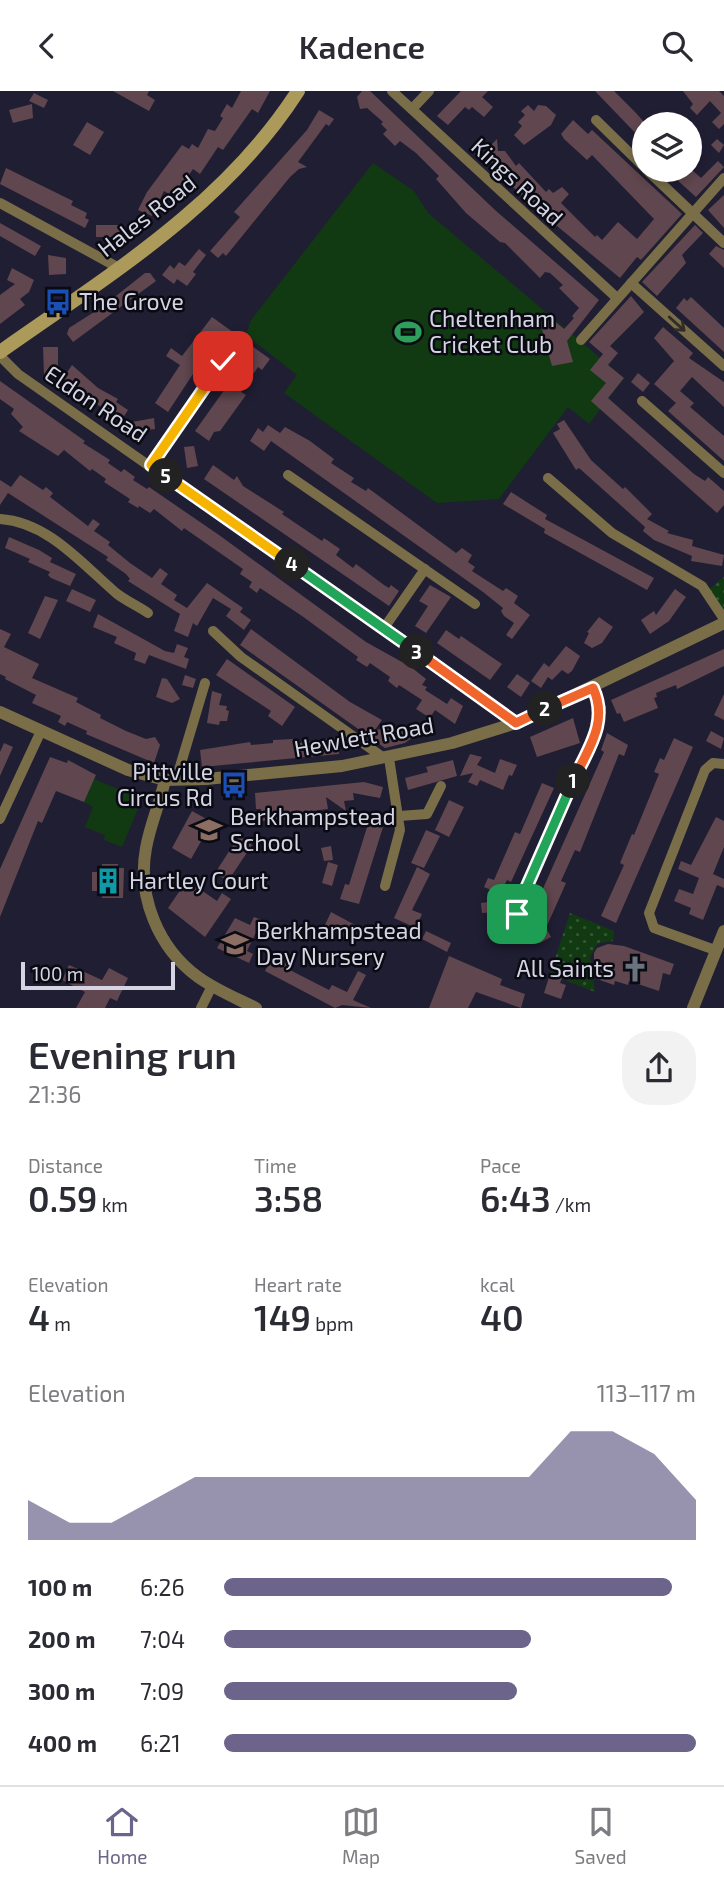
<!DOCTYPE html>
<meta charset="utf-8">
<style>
:root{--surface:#fff;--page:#f2f2f3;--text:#2b2b33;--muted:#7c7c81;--line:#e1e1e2;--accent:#6c648b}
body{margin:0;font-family:"Exo 2",sans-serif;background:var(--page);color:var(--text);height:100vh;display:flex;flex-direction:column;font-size:26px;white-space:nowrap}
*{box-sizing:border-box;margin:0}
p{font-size:23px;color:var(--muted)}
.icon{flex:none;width:38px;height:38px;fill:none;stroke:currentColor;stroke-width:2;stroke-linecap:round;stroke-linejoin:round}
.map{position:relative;height:917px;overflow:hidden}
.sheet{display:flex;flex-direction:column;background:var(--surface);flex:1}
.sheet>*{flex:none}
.fabs{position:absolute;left:632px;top:21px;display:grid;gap:14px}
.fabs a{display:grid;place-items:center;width:70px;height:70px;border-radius:50%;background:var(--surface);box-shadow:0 4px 10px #0003;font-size:35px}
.scale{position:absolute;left:21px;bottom:18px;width:154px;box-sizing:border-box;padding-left:7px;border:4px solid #d4d4e2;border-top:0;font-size:19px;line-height:24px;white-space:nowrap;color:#d4d4e2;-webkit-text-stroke:5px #0a0a13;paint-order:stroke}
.pin{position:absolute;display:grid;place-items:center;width:60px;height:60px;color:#fff;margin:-30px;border-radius:14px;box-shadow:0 4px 10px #0006}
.km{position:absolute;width:35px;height:35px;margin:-18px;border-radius:50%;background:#222;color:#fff;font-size:19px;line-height:35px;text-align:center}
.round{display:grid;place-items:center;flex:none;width:74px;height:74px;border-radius:28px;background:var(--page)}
.head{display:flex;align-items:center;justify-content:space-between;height:119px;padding:0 28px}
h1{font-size:38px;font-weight:600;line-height:52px}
.stats{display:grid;grid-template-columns:repeat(3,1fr);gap:10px;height:119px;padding:7px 28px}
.stats div{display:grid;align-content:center}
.stats b{font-size:35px;font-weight:600}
.stats small{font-size:19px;font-weight:400}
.stats p{font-size:19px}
.chart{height:196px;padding:14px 28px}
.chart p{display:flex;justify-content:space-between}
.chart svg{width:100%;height:126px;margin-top:7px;fill:var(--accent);opacity:.7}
ul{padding:0 28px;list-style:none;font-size:23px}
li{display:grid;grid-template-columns:112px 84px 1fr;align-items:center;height:52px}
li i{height:18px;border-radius:9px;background:var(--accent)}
header{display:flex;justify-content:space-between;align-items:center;height:91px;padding:0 28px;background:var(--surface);font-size:32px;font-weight:600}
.dock{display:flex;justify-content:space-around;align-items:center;height:98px;border-top:2px solid var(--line);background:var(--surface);font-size:19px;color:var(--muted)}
.dock a{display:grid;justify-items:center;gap:4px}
.dock .active{color:var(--accent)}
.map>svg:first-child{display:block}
.grass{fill:url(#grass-dots)}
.park{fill:#113a12}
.building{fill:#60464e}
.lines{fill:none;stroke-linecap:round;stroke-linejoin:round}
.minor{stroke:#796e48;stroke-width:10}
.tertiary{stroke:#796e48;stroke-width:12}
.secondary{stroke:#ac9a5b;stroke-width:14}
.oneway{stroke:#312d26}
.split-1-casing{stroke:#fff;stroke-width:14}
.split-2-casing{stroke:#fff;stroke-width:14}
.split-3-casing{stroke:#fff;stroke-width:14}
.split-4-casing{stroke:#fff;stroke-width:14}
.split-5-casing{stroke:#fff;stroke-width:14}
.split-6-casing{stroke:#fff;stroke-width:14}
.split-1{stroke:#22a559;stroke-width:9}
.split-2{stroke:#f0652b;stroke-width:9}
.split-3{stroke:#f0652b;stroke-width:9}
.split-4{stroke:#22a559;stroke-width:9}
.split-5{stroke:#f5b400;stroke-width:9}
.split-6{stroke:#f5b400;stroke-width:9}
.labels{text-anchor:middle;stroke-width:5;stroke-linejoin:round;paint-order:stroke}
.street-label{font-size:23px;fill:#d4d4e2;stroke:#0a0a13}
.poi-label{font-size:23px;fill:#d4d4e2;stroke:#0a0a13;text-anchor:start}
</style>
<header><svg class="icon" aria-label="back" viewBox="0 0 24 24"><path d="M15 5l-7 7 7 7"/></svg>Kadence<svg class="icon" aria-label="search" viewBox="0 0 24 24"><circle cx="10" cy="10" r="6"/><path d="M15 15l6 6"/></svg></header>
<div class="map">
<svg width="724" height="917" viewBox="0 0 724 917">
<defs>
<pattern id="grass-dots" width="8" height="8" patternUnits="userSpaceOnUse" patternTransform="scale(1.75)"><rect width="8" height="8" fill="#113a12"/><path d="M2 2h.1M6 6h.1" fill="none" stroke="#335634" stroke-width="1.8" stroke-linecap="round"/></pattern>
</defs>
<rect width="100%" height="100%" fill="#201e33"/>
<g class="grass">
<path d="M724,486V528L707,500Z"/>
<path d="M570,822L614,840L613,850L598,852L590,866L595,901L550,883Z"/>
</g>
<g class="park">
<path d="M373,72L414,100L428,122L624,287L589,333L568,316L499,408L437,412L284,302L297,284L246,244L251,229Z"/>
<path d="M94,688L142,708L122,756L104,749L105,744L85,736L93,716L84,711Z"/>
</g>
<g class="building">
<path d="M113,0H149L147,4L155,9L149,20Z"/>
<path d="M241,0H270L258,22L252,18L223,59L218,56L200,83L193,78L174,106L164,100L152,125L138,119L147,101L182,54L189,58L192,53L198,57L208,38L215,40L223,27L220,25L227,13L232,17Z"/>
<path d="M362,0H370L495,119L599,209L567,250L573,271L552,275L540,231L553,229L564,238L574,227L572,225L579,217L559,197L563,194L550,182L545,181L540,187L505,152L500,151L466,122L436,88L439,85L416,62L400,50L395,55L383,43L387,39L381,33L383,31L367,17L360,18L357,6Z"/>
<path d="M461,0H488L482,6L493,16L484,26L472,16L469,19L465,16L448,34L437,25Z"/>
<path d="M595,0H614L635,21L644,31V51Z"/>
<path d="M683,0H719L724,5V33L719,38L712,31L721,22L710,10L697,24L690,17L693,13Z"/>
<path d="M34,2L48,9L44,17L29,10Z"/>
<path d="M32,13L33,27L13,32L9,19Z"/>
<path d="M528,14L534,20L538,14L546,15L556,24L551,34L524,54L514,44L522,35L518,31L525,24L521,20Z"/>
<path d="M319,19L334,28L329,35L326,33L298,71L307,76L299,78L290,86L226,165L223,162L218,167L210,160L240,126L234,121L307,39Z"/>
<path d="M573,29L588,43L592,39L682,123L641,169L637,166L620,187L534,116L511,94L514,90L485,66L489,63L485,60L497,48L498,60H505L516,75L519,72L546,101L549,98L553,102L562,96L569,103L561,112L595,146L597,144L602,149L618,131L637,148L654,128L592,64L587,69L564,48L561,43Z"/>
<path d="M87,31L104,41L90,64L73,54Z"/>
<path d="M717,48L724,54L719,62L711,54Z"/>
<path d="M718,70L724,76L696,106L666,79H692L701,87Z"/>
<path d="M6,77L73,110L71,114L87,122L85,127L89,129L85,137L0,93Z"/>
<path d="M724,104V137L708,119Z"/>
<path d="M0,132L41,155L35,165L0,145Z"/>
<rect x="96" y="134" width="25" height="12"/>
<path d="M695,134L703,142L682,164L686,172L657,205L642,191Z"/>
<path d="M716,155L724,159V177L709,163Z"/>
<path d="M199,158L206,164L193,181L196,183L187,195L177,188L174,193L162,184L170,174L174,178L179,171L185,175Z"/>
<path d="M48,164L66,167V183L49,184Z"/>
<path d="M12,177L34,189L29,201L20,208L25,214L0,233V204L15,193L7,189Z"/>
<path d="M145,182H150L156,190L73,251L67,243L69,237L102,216Z"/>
<path d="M631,205L644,221L610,255L618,262L608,274L624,287L608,307L694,383L705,390L708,386L724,400V414L717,422L591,310L606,292L590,279L603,263L589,251Z"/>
<path d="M691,206L724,237V261L676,217L684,207L687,210Z"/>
<path d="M212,226L270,268L262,279L258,276L241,301L246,304L220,340L214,341L209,350L195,340L245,270L242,268L248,261L230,248L222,243L216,248L168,321L155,312L180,274L166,265L171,257L182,265Z"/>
<path d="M663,236L693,262L689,267L724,291V316L692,286L680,300L694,312L690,316L724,345V370L668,320L676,312L654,293L674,270L654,247Z"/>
<path d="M43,256H58V284H44Z"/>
<path d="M72,274L98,297L118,308L116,311L128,319L121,330L62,289Z"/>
<path d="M638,282L650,292L643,301L631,291Z"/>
<path d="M0,290L85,350L83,352L110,369L108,372L121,381L124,378L135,386L133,389L147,398L149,396L219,444L366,551L411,576L426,588L422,594L427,596L425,599L447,613L451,607L463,615L455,633L435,619L430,627L416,618L422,609L399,594L397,597L388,590L390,586L370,572L367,576L356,569L358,566L302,525L260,497L257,502L249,496L252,491L240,483L243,478L184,437L182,440L154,418L150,422L139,415L138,417L128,411L130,408L104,391L106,388L92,378L90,380L64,359L58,365L19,340L23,336L11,323L14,318L0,308Z"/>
<path d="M154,327L155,338L134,341L132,331Z"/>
<path d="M564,329L591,369L623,398L625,396L652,423L647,428L669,440L667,442L693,449L692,455L724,464L722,475L691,470L692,465L654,449L643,440L645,436L579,377L576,379L553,342L560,338L557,333Z"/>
<path d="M268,334L280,342L285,336L310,350L334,368L331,372L354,387L351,391L366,400L368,397L456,462L462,457L472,464L468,471L475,476L472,480L503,500L506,497L518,505L514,512L530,524L512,548L506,544L514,532L504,525L501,520L503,517L483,501L271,350L264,360L250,350L258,337L263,341Z"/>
<path d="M194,355L198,375L187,377L184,356Z"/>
<path d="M213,374L234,389L237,385L243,395L284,421L282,423L322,450L324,447L340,458L336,464L353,477L356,473L384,494L389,497L391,494L399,500L389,515L204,388Z"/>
<path d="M20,384L43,399L46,396L53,402L50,406L88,435L93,428L100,433L94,440L110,451L108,454L130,472L152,487L160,477L168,483L161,493L177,504L174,509L187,517L207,492L243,517L240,521L251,529L244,539L226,525L231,518L213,507L197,535L193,532L188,546L174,540L180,523L128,490L130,488L126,483L106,469L108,466L8,402L0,414V389L11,396Z"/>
<path d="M511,401L547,424L545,428L654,487L647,499L544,442L545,438L503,413Z"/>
<path d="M9,446L39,459L52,467L50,471L76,483L70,495L51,487L48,484L50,481L28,471L30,468L5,457Z"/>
<path d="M430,494L451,506L426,542L415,535L428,515L419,510Z"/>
<path d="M72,498L96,509L90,521L66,510Z"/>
<path d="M675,498L686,506L669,530L650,543L641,529L654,520L656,524Z"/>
<path d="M45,505L58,509L40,548L28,542Z"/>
<path d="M98,523L165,560L174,562L177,553L188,557L184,566L189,568L186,578L149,564L145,573L134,569L136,562L114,552L117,546L93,536Z"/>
<path d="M599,526L613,536L602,552L592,557L584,552L589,542L587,541Z"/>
<path d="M0,538L11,543L4,556L39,573L32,587L78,607L76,611L101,624L100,627L126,640L146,648L155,646L160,654L154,672L86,643L87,640L67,631L65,635L58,631L61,625L32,612L36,604L5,588L6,586L0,583Z"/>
<path d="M251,538L350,611L382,629L375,639L408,634L416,644L405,652L385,657L240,554Z"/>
<path d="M446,539L459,548L461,545L502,573L490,589L437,552Z"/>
<path d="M566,555L580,565L572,580L568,583L562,579L552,589L548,586L541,597L531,590L544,572L549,576Z"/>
<path d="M724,558V575L677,598L676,594L656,602L657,606L654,607L658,617L624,631L620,622L617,623L611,609Z"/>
<path d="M227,568L295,616L282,635L268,625L271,620L216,584Z"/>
<path d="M517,583L530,592L521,606L507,596Z"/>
<path d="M185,584L196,588L193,597L182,594Z"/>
<path d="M162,587L167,588L180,608L172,612L156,606Z"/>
<path d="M212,600L222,603L219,614L227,615L226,619L229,620L227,630H220L219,634L207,632Z"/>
<path d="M724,603V629L714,624Z"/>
<path d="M573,627L580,652L537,666L530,646Z"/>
<path d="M711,640L724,647L721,658L706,650Z"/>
<path d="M607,642L628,654L624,665L619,663L580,761L575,759L561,790L566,792L546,837L551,846L540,852L538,848L533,851L524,834L534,829L544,806L541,802L604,661L601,659Z"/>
<path d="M338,646L339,663L202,676L200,659L250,651L251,654L273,652V649L293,648V653Z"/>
<path d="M674,647L693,656L616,832L601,825L624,774L620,772L632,743L634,744L659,683L654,681L660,667L664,669Z"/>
<path d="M4,652L13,656L0,685V661Z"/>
<path d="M470,663L482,666L477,674L495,682L500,668L517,674L512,685L509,684L503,699L480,689L477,695L468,691L473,682L460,685Z"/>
<path d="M50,666L67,672L68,669L96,684L84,711L56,700L42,732L38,730L0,826V778Z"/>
<path d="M453,669L457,685L408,699L405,687L428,681L426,676Z"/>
<path d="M364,691L383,696L380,707L353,702L354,709L344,710L346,720L326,706L328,718L297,722L298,726L262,730L261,718H256L255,702Z"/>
<path d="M542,692L554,697L511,791L507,789L500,803L484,796L488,787L494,789L515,741L520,743Z"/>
<path d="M449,709L464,716L449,746L435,739Z"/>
<path d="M192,720L212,731L191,768L172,757Z"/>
<path d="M716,726L724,730V756L713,783L724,788V797L717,794L703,829L689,823L691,817L674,810L679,798L693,803L699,787L678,778L681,770L691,774Z"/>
<path d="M368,733L383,736L359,813L340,808L345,793L349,794Z"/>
<path d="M426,739L440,745L424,777L411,772Z"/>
<path d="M239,745L252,754L228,790L215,782Z"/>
<path d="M331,755L333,769L324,770L321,757Z"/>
<path d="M328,771L338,774L332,795L322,792Z"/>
<path d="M102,773H118V777H124L123,807H102V800H92V781H102Z"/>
<path d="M417,776L430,783L412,819L422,823L416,837L394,827Z"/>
<path d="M191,792L217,810L222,802L231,808L205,846L168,817L181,798L185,801Z"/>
<path d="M495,810L496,821L482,822L481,812Z"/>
<path d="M331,821L357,835L350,849L324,836Z"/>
<path d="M254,826L262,829L247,860L253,863L249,872L217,857L235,827L250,834Z"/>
<path d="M498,828L521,839L517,847L513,845L510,850L492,840Z"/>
<path d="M426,840L451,852L447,861L422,848Z"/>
<path d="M608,853L624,855L674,873L670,884L663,882L659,900L629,890L628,894L615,890L614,894L597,888L600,879L594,872V862L597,857Z"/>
<path d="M274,861L290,870L286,877L329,899L332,894L347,901L358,880L366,884L353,909L371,917L342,914L335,917L265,880Z"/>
<path d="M449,865L502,888L500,894L525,903L521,917L476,901L468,917H429Z"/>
<path d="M69,874L102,889L109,877L128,887L117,910L110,907L105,917H76L85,901L62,889Z"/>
<path d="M550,883L562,887L560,892L566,894L561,908L544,902Z"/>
</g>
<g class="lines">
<g class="minor">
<path d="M392,0L617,207"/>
<path d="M412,18L429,0"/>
<path d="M596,29L644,76"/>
<path d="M647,79L724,152"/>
<path d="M0,112L119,177"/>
<path d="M631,192L724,275"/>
<path d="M581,249L724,87"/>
<path d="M0,265L18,283L516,632"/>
<path d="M642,310L724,382"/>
<path d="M151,374L223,270"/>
<path d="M288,384L475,513"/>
<path d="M548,387L612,442L702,495L724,528"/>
<path d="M0,428C48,431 82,473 116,502C126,510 138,515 148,522"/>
<path d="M384,537L425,478"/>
<path d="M213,540L241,566L384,667"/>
<path d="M176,689L205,592"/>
<path d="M399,725L427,723L441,695"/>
<path d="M0,728L41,640"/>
<path d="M385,795L400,739L389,667"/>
<path d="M523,804L528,808V817L520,823L514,822L509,816V808L525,800L598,636L601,617L593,597"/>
<path d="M715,859L654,837L649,822L705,679L713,672L724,673"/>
<path d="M201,917L212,895"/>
</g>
<g class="tertiary">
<path d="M0,621L128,679L165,689L206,688L342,675L452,652L516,632L724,532"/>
<path d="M165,689C160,712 150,734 146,757C137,805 158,857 198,886C216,899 236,907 256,917"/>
<path d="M693,917L724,840"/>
</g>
<path class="secondary" d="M0,261C109,184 225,114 298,0"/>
</g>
<defs><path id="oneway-shaft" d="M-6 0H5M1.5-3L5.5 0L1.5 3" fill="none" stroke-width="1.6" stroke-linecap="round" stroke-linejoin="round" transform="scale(1.75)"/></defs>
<use class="oneway" href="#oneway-shaft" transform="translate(677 233) rotate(42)"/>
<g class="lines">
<g class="split-1-casing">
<path id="split-1" d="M517,823L528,817V808L523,804L573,690"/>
</g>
<g class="split-2-casing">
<path id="split-2" d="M545,618L593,597C609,631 588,658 573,690"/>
</g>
<g class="split-3-casing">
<path id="split-3" d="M417,561L516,632L545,618"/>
</g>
<g class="split-4-casing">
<path id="split-4" d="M292,473L417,561"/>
</g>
<g class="split-5-casing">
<path id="split-5" d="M166,385L292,473"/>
</g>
<g class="split-6-casing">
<path id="split-6" d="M166,385L151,374L223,270"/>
</g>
<use href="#split-1" class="split-1"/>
<use href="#split-2" class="split-2"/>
<use href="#split-3" class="split-3"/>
<use href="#split-4" class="split-4"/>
<use href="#split-5" class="split-5"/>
<use href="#split-6" class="split-6"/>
</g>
<defs>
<g id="bus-bare" transform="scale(2.1)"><path d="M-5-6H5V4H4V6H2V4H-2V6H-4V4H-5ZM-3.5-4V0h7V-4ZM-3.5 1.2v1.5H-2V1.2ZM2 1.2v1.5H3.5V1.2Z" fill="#1a4fb4" stroke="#0a0a13" stroke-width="2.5" paint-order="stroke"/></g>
<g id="stadium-bare" transform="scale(2.1)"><path d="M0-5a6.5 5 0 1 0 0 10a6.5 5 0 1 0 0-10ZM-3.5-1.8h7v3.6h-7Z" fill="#2e9e5b" stroke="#0a0a13" stroke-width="2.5" paint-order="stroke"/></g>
<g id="school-bare" transform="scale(2.1)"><path d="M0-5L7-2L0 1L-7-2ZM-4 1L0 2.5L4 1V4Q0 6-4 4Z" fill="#8d6e63" stroke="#0a0a13" stroke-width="2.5" paint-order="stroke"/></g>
<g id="building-bare" transform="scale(2.1)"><path d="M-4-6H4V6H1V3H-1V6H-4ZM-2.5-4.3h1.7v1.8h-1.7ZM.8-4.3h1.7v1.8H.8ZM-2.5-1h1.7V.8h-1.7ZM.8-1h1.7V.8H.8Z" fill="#0f9aa8" stroke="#0a0a13" stroke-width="2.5" paint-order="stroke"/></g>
<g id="church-bare" transform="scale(2.1)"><path d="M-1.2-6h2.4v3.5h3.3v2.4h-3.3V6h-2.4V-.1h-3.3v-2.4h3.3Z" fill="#6b7280" stroke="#0a0a13" stroke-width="2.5" paint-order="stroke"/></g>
</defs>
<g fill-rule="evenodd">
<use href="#bus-bare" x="58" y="211"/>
<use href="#stadium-bare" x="408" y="241"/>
<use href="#bus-bare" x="234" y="694"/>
<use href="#school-bare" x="209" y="739"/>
<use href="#building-bare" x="108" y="790"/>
<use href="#school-bare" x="235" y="853"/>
<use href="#church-bare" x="635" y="878"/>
</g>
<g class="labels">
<g class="street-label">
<text transform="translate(517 91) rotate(43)" y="8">Kings Road</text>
<text transform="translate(147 125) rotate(-38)" y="8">Hales Road</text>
<text transform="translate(96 313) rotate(34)" y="8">Eldon Road</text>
<text transform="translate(364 646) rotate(-10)" y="8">Hewlett Road</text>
</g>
<g class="poi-label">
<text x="79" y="219">The Grove</text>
<text x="429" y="236">Cheltenham<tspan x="429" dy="26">Cricket Club</tspan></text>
<text x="213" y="689" text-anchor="end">Pittville<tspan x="213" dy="26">Circus Rd</tspan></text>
<text x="230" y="734">Berkhampstead<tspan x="230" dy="26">School</tspan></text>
<text x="129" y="798">Hartley Court</text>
<text x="256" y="848">Berkhampstead<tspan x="256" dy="26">Day Nursery</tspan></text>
<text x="614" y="886" text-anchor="end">All Saints</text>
</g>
</g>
</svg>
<div class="fabs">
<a><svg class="icon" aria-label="layers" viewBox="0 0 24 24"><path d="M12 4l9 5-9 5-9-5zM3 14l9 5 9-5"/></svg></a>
</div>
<div class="scale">100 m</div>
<div class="pin" style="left:517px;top:823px;background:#1e9e55"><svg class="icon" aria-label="arrive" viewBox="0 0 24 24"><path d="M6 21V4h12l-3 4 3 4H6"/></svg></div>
<div class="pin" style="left:223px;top:270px;background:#d93025"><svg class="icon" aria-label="check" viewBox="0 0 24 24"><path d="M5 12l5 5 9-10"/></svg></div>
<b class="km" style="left:573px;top:690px">1</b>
<b class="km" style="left:545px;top:618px">2</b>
<b class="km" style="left:417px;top:561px">3</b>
<b class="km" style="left:292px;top:473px">4</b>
<b class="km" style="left:166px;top:385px">5</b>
</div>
<section class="sheet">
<div class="head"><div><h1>Evening run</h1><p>21:36</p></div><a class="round"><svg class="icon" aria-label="share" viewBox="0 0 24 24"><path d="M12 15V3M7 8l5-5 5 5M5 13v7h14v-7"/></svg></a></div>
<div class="stats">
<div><p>Distance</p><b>0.59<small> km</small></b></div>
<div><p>Time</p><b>3:58</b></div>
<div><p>Pace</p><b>6:43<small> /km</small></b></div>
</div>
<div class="stats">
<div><p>Elevation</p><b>4<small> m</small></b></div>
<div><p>Heart rate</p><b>149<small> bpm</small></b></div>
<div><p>kcal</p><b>40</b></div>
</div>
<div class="chart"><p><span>Elevation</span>113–117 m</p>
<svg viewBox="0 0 160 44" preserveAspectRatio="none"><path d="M0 44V30L10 38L20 38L30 30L40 22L50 22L60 22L70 22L80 22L90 22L100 22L110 22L120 22L130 6L140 6L150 14L160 30V44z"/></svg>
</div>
<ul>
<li><b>100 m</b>6:26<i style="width:95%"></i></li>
<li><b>200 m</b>7:04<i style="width:65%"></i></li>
<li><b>300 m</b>7:09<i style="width:62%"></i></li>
<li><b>400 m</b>6:21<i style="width:100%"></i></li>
</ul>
</section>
<nav class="dock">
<a class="active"><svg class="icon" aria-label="home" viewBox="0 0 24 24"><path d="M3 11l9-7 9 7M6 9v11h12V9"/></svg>Home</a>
<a><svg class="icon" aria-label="map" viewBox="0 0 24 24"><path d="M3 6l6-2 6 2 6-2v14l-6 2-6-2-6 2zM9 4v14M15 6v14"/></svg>Map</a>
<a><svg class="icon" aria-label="saved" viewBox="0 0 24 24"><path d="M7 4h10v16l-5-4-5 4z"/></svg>Saved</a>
</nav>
